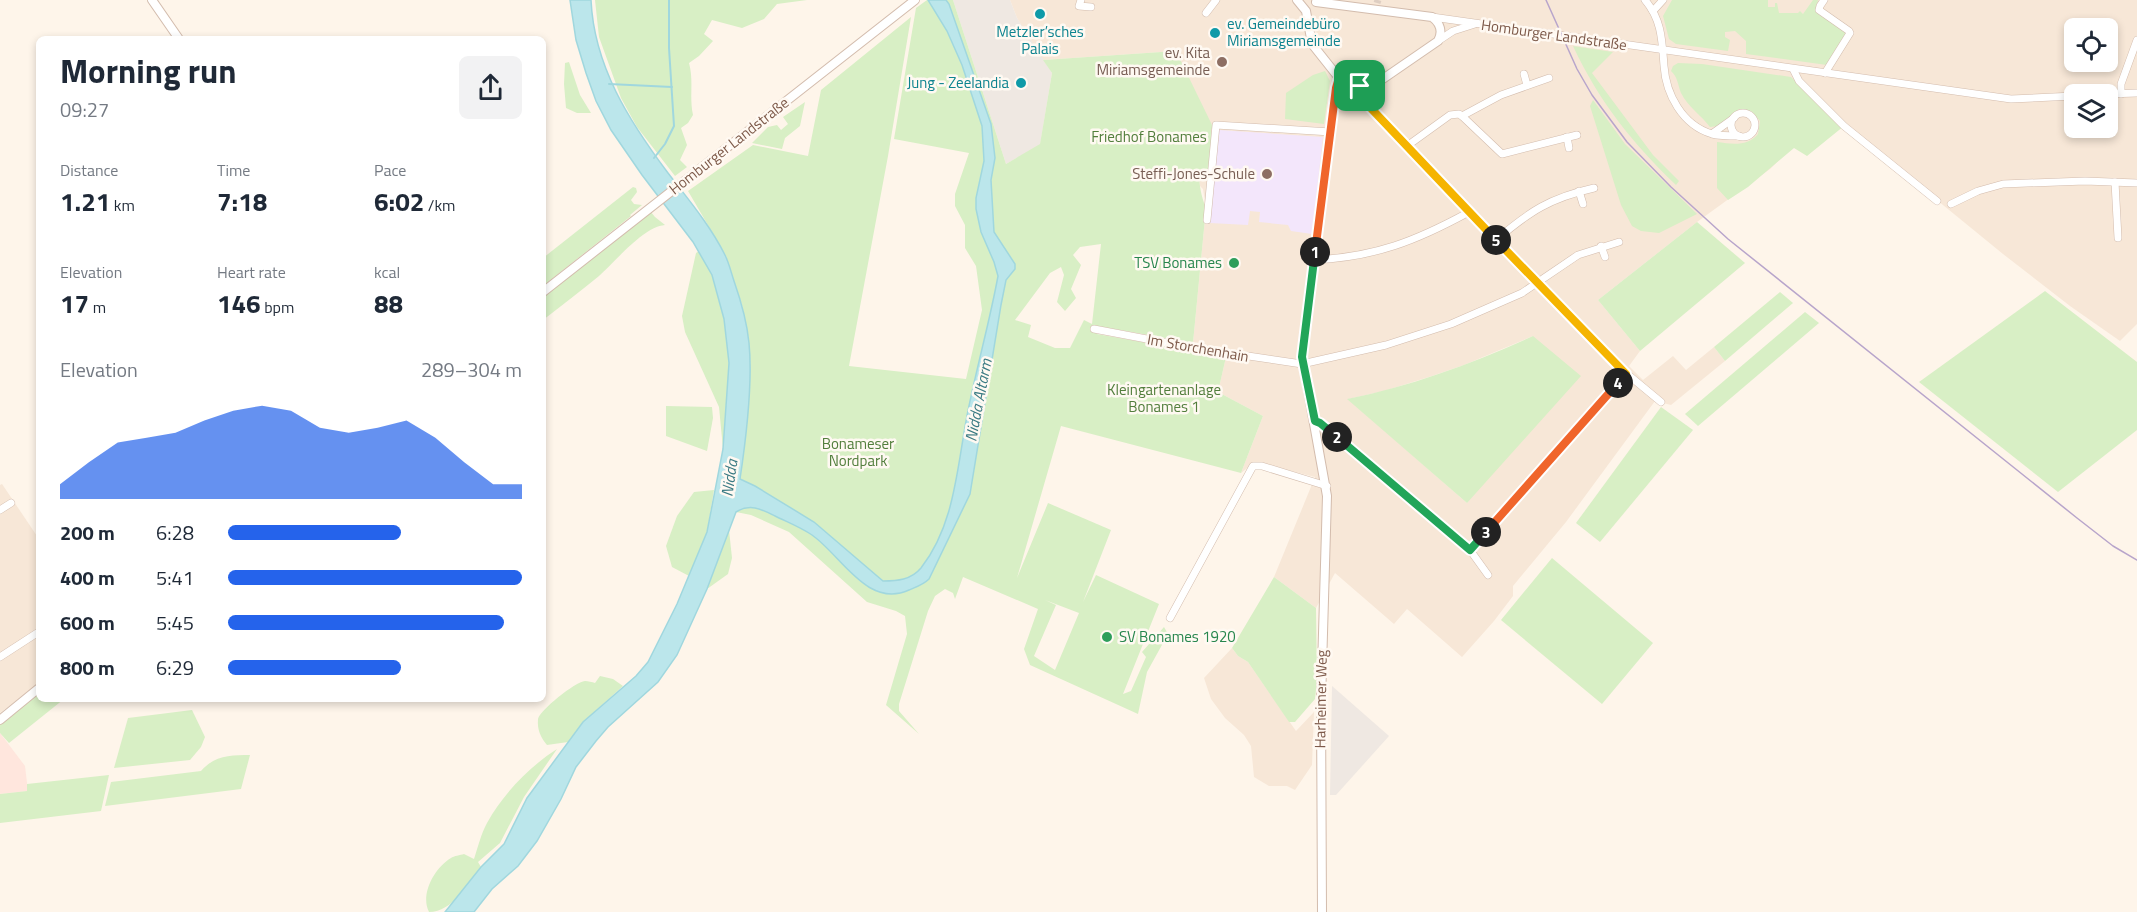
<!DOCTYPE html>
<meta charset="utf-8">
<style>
:root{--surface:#fff;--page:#f2f2f3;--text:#1f2937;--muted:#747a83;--accent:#2563eb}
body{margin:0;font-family:"Titillium Web",sans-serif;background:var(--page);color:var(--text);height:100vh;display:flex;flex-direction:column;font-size:22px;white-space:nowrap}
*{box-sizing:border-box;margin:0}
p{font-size:20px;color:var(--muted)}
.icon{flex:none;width:33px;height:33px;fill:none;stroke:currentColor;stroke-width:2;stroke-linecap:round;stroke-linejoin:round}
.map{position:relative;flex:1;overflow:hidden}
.sheet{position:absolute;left:36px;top:36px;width:510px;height:666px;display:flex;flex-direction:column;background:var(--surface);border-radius:9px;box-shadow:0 3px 9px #0003}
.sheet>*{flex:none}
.buttons{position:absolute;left:2064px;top:18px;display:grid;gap:12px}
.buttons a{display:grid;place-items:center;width:54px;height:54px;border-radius:9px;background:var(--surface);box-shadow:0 3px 9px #0003;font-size:30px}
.pin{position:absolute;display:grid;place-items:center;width:51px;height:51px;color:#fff;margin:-26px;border-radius:12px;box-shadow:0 3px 9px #0006}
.km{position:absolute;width:30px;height:30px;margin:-15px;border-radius:50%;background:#222;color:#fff;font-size:16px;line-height:30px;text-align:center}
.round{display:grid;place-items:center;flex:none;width:63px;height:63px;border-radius:9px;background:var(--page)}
.overview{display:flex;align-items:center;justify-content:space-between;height:102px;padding:0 24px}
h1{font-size:33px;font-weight:700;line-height:45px}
.metrics{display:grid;grid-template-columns:repeat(3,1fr);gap:9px;height:102px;padding:6px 24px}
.metrics div{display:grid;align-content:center}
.metrics b{font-size:26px;font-weight:700}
.metrics small{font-size:16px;font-weight:400}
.metrics p{font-size:16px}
.chart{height:168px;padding:12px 24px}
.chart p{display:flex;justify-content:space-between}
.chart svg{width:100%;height:108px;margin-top:6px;fill:var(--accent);opacity:.7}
ul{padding:0 24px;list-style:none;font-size:20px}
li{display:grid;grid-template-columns:96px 72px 1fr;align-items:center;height:45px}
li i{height:15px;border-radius:8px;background:var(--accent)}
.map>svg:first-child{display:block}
.residential{fill:#f7e7d7;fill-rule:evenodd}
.commercial{fill:#ffe6dd}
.industrial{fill:#efe8e2}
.education{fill:#f3e6fb}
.green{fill:#d8efc5;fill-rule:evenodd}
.water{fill:#bbe6eb;stroke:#a0d7de;stroke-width:1.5}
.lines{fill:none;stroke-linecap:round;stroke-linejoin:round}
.stream{stroke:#a0d7de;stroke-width:2}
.minor-tunnel{stroke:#decec2;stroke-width:7;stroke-dasharray:7 3.5;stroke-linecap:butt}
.minor-casing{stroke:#d3bcad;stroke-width:8}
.tertiary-casing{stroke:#d3bcad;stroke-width:10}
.minor{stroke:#fff;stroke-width:7}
.tertiary{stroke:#fff;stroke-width:8}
.tram{stroke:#b8a5cb;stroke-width:1.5}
.split-1-casing{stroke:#fff;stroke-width:12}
.split-2-casing{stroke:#fff;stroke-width:12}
.split-3-casing{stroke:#fff;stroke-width:12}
.split-4-casing{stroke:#fff;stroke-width:12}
.split-5-casing{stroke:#fff;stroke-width:12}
.split-6-casing{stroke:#fff;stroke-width:12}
.split-1{stroke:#f0652b;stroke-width:8}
.split-2{stroke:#22a559;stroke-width:8}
.split-3{stroke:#22a559;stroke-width:8}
.split-4{stroke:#f0652b;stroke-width:8}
.split-5{stroke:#f5b400;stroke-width:8}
.split-6{stroke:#f5b400;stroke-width:8}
.culture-dot{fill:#0f9aa8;stroke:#fff9f2;stroke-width:2}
.education-dot{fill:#8d6e63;stroke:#fff9f2;stroke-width:2}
.leisure-dot{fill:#2e9e5b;stroke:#fff9f2;stroke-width:2}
.labels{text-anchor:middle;stroke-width:5;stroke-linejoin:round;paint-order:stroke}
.culture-label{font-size:15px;fill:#0d838f;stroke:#fff9f2;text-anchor:start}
.street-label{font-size:15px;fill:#7d5949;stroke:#fff9f2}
.education-label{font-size:15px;fill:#785e54;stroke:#fff9f2;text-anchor:end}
.park-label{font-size:15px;fill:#527e3c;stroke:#fff9f2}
.leisure-label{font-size:15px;fill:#27864d;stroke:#fff9f2;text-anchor:end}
.water-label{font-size:16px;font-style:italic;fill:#3a7a83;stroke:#fff9f2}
</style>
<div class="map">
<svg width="2137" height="912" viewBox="0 0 2137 912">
<rect width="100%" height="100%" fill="#fef5ea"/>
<g class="residential">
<path d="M1010,0H2137V324L2120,341L2070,306L2003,254L1829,112L1770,169L1697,222L1598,300L1640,351L1629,366L1643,380L1673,356L1686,370L1714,347L1725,361L1671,405L1655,401L1566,522L1513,586V596L1494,621L1462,657L1407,609L1394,624L1335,573L1316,608L1274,577L1315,477L1255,462L1241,473L1263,416L1218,392L1226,357L1193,343L1206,208L1203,189L1200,186L1198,171L1213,138L1176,51L1043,60L1017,18ZM2074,28H2108V62H2074ZM2074,94H2108V128H2074ZM1533,336L1467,503L1348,399L1384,391L1429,377L1464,365Z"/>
<path d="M2,484L39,539V683L0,713V485Z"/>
<path d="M1232,648L1238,656L1248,662L1296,731L1314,712L1312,765L1295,790L1287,786H1269L1254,777L1251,746L1244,735L1225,718L1211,699L1204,678Z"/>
</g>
<path class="commercial" d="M0,733L25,766L28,791L0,794Z"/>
<g class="industrial">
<path d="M953,0H1010L1017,18L1052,73L1040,145L1006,164Z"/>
<path d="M1332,686L1389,736L1336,795H1330Z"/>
</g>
<path class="education" d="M1219,130L1323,137L1312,234L1291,231L1288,225L1259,222L1260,212L1250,211L1248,225L1210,223Z"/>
<g class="green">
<path d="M595,0H807L777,4L764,19L742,28L712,20L704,34L713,41L699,56L689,63C694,81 689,97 693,115L688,123L681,128L687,145L680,160L687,167L675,176L637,127L621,98L599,37Z"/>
<path d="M927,0H953L1006,164L1040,144L1052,73L1043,60L1176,51L1213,127L1211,130L1213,138L1210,169L1199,171C1199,184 1201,196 1206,208L1193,343L1092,325L1097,334L1226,357L1218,392L1263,416L1241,473L1061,426L1017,578L1048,503L1111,530L1083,602L1096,575L1159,604L1123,694L1131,691L1146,657L1142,652L1164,627L1168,634L1147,672L1138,714L1030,665L1024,649L1038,609L963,577L955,599L953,593L945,589L935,596L928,611L899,704V711L919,734L886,705L907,634L905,616L896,611L867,602L789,532L751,515L736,512L749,340L742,305L726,256L688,191L753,145L808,156L821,90L911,17L888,156L849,366L966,379L982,310L976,266L965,248V225L955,206V194L969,153L894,139L916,8ZM1101,244L1092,324L1084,320L1070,348H1055L1028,337L1031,325L1015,320L1050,273L1061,267L1064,275L1057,302L1065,311L1076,298L1071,289L1081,265L1073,255L1080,247ZM1045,600L1079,613L1055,670L1034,656L1056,605Z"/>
<path d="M1672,0H1768V7H1775V3H1777L1779,13H1798L1800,11L1803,14L1813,0H1818L1816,11L1846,32V36L1827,65L1746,54V41L1735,31L1725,32V37L1730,40L1728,51L1676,44L1669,39L1663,16Z"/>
<path d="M1573,46L1613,52L1592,73L1653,155L1679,181L1676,185C1633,144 1598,100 1573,46Z"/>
<path d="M569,62L580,95L591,113H577L566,108L564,84L565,63Z"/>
<path d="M1678,63L1702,64L1791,77L1827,112L1844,126L1807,156L1794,148L1748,187L1728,200L1717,188V142C1732,144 1747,147 1758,134L1760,121L1751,111L1739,109L1718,126L1710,127C1701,115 1688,107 1681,93C1678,86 1678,77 1671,71L1673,66Z"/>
<path d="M1325,71L1330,81L1324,124L1285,119L1286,93L1313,75Z"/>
<path d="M1593,100L1625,144L1697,214L1659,233L1641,231L1632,226L1621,205L1590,106Z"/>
<path d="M805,102L800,126L785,138L782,149L752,143L768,127L777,125L781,130L788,124L783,117Z"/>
<path d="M633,187L636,188L637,192L631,200L634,204L642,205L630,215L631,216L543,286V258Z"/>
<path d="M650,211L655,217L665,225C643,227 616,261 599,276C581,291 562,305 543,320V297Z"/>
<path d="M1697,222L1745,263L1640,351L1598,300Z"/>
<path d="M699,251L712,275L724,319L729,363L723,449L719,407L685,332L682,316L696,253Z"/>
<path d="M2045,291L2137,362V430L2058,492L1919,382Z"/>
<path d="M1780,292L1793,303L1725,361L1714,347Z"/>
<path d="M1805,312L1819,323L1698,426L1685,414Z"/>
<path d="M1533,336L1581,376L1467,503L1347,399C1412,386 1473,363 1533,336Z"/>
<path d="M666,406L712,407L713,418L707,451L666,436Z"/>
<path d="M1661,407L1693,430L1600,542L1576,523Z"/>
<path d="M714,490L707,532L689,576L672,567L666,546L677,516L694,492Z"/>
<path d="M729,530L732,558L728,574L707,589Z"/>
<path d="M1552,558L1653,643L1602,704L1501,620Z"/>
<path d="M1274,577L1316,608L1317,681L1315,699L1295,722H1289L1248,662L1238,656L1232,648Z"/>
<path d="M600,676L613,679L623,686L583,722L568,742L547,745C541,738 537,730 538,719C540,710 575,682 585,681C588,681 592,682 595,683Z"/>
<path d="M39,694V699H64L9,743L0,733V724Z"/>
<path d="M192,710L205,737L201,747L190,760L114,768L128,718Z"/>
<path d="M557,749L524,797L500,843L478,862L481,867C467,884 453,912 429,912C420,895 434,868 451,858C454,856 460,855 464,854L474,859C478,847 481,834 487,823C503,794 529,767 557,749Z"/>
<path d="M250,755L241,789L105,806L111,782L201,771C215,755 231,755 250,755Z"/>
<path d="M109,775L101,811L0,823V794L27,791V784Z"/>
</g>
<path class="water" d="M570,0H591C594,66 629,121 668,173C688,199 710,225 725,255C729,263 731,272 734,281C741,301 747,322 749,343C753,384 746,439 740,479L755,486L814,522L883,581C897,581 911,580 921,568C957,522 957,461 969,406C978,362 990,320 998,276L994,262L981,232L976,209V198L984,161L982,126L962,65L947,31L928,0H946L949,4L991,124L995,158L991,180L994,232L1015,264V269L1006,280L1001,305L970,494L929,579C923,585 916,587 909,590C867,609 841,555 812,535C800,527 787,522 775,516C761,509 750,503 736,512L707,589L677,655L658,682L608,727L596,741L576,767L561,799L537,841L518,866L492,889L474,912H445L481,867L504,844L527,798L583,722L636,676L648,662L677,604L707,532L723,449L729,363L724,319L712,275L693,242L642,175L611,130L596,101L586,73L576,40Z"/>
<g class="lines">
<g class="stream">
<path d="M609,84L672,87"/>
<path d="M654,158L665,144L674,126L669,48V0"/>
</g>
<path class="minor-tunnel" d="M1377,3L1378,0"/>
<g class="minor-casing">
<g id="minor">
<path d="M1081,0L1079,6L1091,7"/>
<path d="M1645,0C1662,20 1662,41 1664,66C1666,94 1682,125 1712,134C1720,136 1730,136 1739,136"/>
<path d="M1824,0L1820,6L1819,10L1849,31L1850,33L1825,73"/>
<path d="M1653,11L1663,0"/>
<path d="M1206,13L1216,0"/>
<path d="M1432,17L2011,99L2074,96"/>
<path d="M1438,41L1453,31L1475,24"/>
<path d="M1793,69L1799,81L1844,126L1937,201"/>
<path d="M1524,74L1527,85"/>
<path d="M1360,86L1365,102L1626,373L1661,402"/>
<path d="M2107,94L2137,93"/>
<path d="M2121,94V84L2137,40"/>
<circle cx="1743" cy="125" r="12"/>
<path d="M1462,116L1502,154L1577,135"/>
<path d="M1713,133L1734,118"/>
<path d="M1567,137L1569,148"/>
<path d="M1407,146L1450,115L1459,114L1462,116L1501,95L1549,78"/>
<path d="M2115,182L2118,238"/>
<path d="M1579,191L1583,204"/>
<path d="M1951,204L1978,191L2003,184L2085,181L2137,183"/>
<path d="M1207,220L1216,125L1331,132"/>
<path d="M1496,240C1530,211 1550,198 1594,188"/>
<path d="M1601,246L1605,257"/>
<path d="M1314,260C1375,257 1416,241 1469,212"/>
<path d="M1094,329L1194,348L1302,364L1386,345L1451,324L1522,293L1578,255L1619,242"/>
<path d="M1315,421L1320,423L1470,550L1488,575"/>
<path d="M0,510L11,503"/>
<path d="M1470,550L1626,373"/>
<path d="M1170,618L1253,466H1262L1327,486"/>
<path d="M0,657L37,633L39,636"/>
</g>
</g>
<g class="tertiary-casing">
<g id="tertiary">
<path d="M152,0L179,39"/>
<path d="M1297,0L1306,11L1312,44L1339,78L1352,85L1365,86L1377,83L1438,41C1443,32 1440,23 1432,17L1316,2"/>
<path d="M543,292L915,0"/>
<path d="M0,720L39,688"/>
<path d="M1322,912L1321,702L1327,496L1302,357L1336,88L1339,78"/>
</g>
</g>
<use href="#minor" class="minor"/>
<use href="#tertiary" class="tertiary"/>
<path class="tram" d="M1546,0L1577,69L1592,95L1627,142L1671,187L1728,239L2077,518L2113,546L2137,560"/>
</g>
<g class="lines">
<g class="split-1-casing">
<path id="split-1" d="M1315,252L1336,88L1339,78L1345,82L1360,86"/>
</g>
<g class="split-2-casing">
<path id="split-2" d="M1315,252L1302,357L1315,421L1320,423L1337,437"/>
</g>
<g class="split-3-casing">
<path id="split-3" d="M1337,437L1470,550L1486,532"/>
</g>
<g class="split-4-casing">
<path id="split-4" d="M1486,532L1618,383"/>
</g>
<g class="split-5-casing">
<path id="split-5" d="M1496,240L1626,374L1618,383"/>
</g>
<g class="split-6-casing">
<path id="split-6" d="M1360,86L1365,102L1496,240"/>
</g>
<use href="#split-1" class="split-1"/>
<use href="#split-2" class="split-2"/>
<use href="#split-3" class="split-3"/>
<use href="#split-4" class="split-4"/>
<use href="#split-5" class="split-5"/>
<use href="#split-6" class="split-6"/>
</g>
<g class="culture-dot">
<circle cx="1040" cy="14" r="6"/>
<circle cx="1215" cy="33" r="6"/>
<circle cx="1021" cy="83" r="6"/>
</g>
<g class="education-dot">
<circle cx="1222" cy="62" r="6"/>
<circle cx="1267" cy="174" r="6"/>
</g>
<g class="leisure-dot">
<circle cx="1234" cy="263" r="6"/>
<circle cx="1107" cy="637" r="6"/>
</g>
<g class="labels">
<g class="culture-label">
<text x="1227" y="29">ev. Gemeindebüro<tspan x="1227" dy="17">Miriamsgemeinde</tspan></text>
<text x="1040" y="37" text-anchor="middle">Metzler’sches<tspan x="1040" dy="17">Palais</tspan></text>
<text x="1009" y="88" text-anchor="end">Jung - Zeelandia</text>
</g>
<g class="street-label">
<text transform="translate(1554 35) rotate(8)" y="5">Homburger Landstraße</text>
<text transform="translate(729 146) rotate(-38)" y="5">Homburger Landstraße</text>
<text transform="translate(1198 348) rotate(10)" y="5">Im Storchenhain</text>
<text transform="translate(1321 699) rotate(-89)" y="5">Harheimer Weg</text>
</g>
<g class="education-label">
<text x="1210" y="58">ev. Kita<tspan x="1210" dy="17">Miriamsgemeinde</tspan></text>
<text x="1255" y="179">Steffi-Jones-Schule</text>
</g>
<g class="park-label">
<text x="1149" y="142">Friedhof Bonames</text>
<text x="1164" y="395">Kleingartenanlage<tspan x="1164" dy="17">Bonames 1</tspan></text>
<text x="858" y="449">Bonameser<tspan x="858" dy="17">Nordpark</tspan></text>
</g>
<g class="leisure-label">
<text x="1222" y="268">TSV Bonames</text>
<text x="1119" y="642" text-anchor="start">SV Bonames 1920</text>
</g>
<g class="water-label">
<text transform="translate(978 400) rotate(-79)" y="6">Nidda Altarm</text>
<text transform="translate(729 478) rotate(-82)" y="6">Nidda</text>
</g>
</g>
</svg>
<div class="buttons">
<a><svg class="icon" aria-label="locate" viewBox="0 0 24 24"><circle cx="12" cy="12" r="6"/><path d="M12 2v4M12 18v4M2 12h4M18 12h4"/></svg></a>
<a><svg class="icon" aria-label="layers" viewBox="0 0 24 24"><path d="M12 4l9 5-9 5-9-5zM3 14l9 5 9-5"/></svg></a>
</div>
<div class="pin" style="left:1360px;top:86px;background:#1e9e55"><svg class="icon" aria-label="arrive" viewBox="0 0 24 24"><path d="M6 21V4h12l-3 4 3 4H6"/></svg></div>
<b class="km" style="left:1315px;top:252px">1</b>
<b class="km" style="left:1337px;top:437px">2</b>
<b class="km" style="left:1486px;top:532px">3</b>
<b class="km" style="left:1618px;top:383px">4</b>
<b class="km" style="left:1496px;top:240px">5</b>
<section class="sheet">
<div class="overview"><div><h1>Morning run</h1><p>09:27</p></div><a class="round"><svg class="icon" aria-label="share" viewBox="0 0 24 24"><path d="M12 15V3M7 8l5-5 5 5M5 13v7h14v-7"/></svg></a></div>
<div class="metrics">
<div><p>Distance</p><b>1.21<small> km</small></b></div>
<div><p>Time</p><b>7:18</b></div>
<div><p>Pace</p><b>6:02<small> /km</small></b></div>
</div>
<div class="metrics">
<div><p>Elevation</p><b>17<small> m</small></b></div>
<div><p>Heart rate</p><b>146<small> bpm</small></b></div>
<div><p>kcal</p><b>88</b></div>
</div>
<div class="chart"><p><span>Elevation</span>289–304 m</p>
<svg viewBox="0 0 160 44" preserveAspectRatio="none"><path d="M0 44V38L10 29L20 21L30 19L40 17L50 12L60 8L70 6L80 8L90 15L100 17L110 15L120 12L130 19L140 29L150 38L160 38V44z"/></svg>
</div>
<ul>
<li><b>200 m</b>6:28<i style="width:59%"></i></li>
<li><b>400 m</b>5:41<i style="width:100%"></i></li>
<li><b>600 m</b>5:45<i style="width:94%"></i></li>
<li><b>800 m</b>6:29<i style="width:59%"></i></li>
</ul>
</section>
</div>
